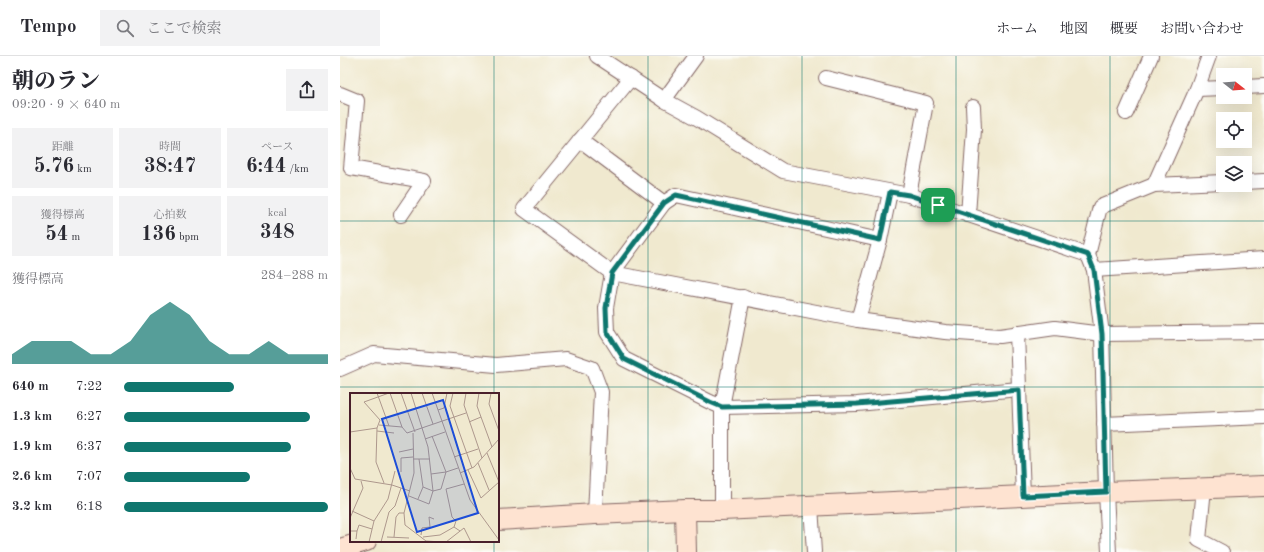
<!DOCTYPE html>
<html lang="ja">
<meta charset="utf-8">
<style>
:root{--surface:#fff;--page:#f2f2f3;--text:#2b2b33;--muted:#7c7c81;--line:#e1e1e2;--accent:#0f766e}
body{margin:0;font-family:"Old Standard TT","Noto Serif JP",serif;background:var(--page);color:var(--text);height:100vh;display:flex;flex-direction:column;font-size:15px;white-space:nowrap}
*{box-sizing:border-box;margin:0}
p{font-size:13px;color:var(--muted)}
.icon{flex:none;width:22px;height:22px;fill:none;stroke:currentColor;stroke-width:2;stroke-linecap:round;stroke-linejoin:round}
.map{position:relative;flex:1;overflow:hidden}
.details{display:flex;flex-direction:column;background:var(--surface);width:340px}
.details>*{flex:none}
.needle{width:26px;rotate:107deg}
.buttons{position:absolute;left:876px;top:12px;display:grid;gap:8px}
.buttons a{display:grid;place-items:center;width:36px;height:36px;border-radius:0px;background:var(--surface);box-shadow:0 4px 16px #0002;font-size:20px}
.pin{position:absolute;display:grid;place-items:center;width:34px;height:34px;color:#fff;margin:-17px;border-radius:8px;box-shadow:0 2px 6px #0006}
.round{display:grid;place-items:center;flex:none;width:42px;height:42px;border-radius:0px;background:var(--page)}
.summary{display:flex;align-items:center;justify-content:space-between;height:68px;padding:0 12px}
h1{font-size:22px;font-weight:800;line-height:30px}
.stats{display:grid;grid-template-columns:repeat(3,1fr);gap:6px;height:68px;padding:4px 12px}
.stats div{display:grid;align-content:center;border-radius:0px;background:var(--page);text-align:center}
.stats b{font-size:20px;font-weight:800}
.stats small{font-size:11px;font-weight:400}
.stats p{font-size:11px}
.chart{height:112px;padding:8px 12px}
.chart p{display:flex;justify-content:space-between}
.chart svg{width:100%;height:72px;margin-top:4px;fill:var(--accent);opacity:.7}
ul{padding:0 12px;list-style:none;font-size:13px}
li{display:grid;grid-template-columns:64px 48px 1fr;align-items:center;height:30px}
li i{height:10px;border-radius:5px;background:var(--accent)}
header{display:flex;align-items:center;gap:24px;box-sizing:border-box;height:56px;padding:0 20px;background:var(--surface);border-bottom:1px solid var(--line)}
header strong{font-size:19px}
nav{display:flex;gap:22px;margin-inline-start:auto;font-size:14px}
.search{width:280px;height:36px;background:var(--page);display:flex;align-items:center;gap:10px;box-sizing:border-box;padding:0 14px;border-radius:0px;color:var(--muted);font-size:15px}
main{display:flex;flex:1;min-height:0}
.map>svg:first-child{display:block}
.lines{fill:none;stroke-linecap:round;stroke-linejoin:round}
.street-casing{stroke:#846664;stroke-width:16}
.secondary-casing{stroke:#846664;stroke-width:22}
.street{stroke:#fff;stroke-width:14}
.secondary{stroke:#fee3d1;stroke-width:20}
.route-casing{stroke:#fff;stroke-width:8}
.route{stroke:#0f766e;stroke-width:5}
.grid{fill:none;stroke:#0f766e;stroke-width:1;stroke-opacity:0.55}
.inset-road{fill:none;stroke:#ae988d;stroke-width:1}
.view{fill:#1d4ed8;fill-opacity:0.15;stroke:#1d4ed8;stroke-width:2}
.inset-edge{fill:none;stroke:#4a1f2b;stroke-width:2}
</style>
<header>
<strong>Tempo</strong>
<div class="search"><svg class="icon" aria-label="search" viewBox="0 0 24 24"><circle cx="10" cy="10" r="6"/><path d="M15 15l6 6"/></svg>ここで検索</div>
<nav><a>ホーム</a><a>地図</a><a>概要</a><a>お問い合わせ</a></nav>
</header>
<main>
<section class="details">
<div class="summary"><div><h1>朝のラン</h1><p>09:20 · 9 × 640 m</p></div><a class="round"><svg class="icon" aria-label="share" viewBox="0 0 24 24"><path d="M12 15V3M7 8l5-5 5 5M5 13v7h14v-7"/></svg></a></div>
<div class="stats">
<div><p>距離</p><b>5.76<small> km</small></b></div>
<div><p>時間</p><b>38:47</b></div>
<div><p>ペース</p><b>6:44<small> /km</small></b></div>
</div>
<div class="stats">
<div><p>獲得標高</p><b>54<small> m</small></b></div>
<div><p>心拍数</p><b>136<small> bpm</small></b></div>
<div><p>kcal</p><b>348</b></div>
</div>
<div class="chart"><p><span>獲得標高</span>284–288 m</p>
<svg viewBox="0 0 160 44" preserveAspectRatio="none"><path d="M0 44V38L10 30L20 30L30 30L40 38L50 38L60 30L70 14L80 6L90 14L100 30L110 38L120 38L130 30L140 38L150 38L160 38V44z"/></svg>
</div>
<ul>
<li><b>640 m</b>7:22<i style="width:54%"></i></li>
<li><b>1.3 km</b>6:27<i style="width:91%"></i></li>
<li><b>1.9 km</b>6:37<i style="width:82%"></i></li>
<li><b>2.6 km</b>7:07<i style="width:62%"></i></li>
<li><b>3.2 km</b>6:18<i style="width:100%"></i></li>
</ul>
</section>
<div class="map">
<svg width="924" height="496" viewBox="0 0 924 496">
<rect width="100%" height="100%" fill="#fdfcf7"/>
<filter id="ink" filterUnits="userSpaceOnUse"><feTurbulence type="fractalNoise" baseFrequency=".025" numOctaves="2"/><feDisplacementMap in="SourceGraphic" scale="8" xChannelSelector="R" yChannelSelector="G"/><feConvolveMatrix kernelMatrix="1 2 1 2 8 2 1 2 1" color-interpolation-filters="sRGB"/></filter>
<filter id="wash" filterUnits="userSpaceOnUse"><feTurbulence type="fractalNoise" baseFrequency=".012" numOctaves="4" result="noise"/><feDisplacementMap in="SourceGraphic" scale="16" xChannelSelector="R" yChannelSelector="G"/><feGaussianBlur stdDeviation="0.9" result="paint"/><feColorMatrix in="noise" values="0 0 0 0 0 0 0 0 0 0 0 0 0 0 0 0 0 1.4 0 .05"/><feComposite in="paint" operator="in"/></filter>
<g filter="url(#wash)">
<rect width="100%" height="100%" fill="#f0e9cf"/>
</g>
<g filter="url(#ink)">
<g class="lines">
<g class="street-casing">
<g id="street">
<path d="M257,0L324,44L357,62L443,115L569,139L748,199"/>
<path d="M291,22L184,153L272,217L518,264L605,276L660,280L715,272L762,278L924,276"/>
<path d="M486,22L586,47L569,139"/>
<path d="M905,31L924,30"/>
<path d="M857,33L883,32"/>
<path d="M0,38L17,45L11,112L84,125L61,159"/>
<path d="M324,44L356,0"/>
<path d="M786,57L811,0"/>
<path d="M240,84L324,147L272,217L266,252L267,276L284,303L370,346L382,351V454"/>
<path d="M905,126L924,125"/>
<path d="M814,129L857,33L869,0"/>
<path d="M324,147L336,139L540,184"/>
<path d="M628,159L634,73L633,51"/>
<path d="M754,214L924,203"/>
<path d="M403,241L382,351L517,348L679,333"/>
<path d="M518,264L540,184L550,136"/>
<path d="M677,277L683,440"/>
<path d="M0,313L34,298L156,309L226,303L252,312L261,336L255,458"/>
<path d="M764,368L924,361"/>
<path d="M864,432L859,484L882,496"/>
<path d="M471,450L474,496"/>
<path d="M769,496L766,436L762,278L754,214L748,199L760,151L814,129L883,126"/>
</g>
</g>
<g class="secondary-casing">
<g id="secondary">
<path d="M345,454L346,496"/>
<path d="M158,464L255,458L345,454H382L766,436L924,430"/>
<path d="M0,493L26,485"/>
</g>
</g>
<use href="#street" class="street"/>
<use href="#secondary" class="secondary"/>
</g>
</g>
<g class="lines" filter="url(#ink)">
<g class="route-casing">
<path id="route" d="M550,136L569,139L748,199L754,214L762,278L766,436L683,440L679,334L517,348L382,351L370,346L284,303L267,276L266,252L272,217L324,147L336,139L540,184Z"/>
</g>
<use href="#route" class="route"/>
</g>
<path class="grid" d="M154,0V338M308,0V496M462,0V496M616,0V496M770,0V496M0,165H924M0,331H924M154,485V496"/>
<g transform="translate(10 337)">
<rect width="149" height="149" fill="#f0e9cf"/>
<path class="inset-road" d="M27,0L39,33M40,0L52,34L57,40L116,20M51,0L65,39M72,0L83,31M82,0L120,107L149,147M103,0L100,13L122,75M116,0L114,12L132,65M129,0L127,13L142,54M141,0L139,11L149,38M14,9L30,27L27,35L26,69L34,90M14,9L39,0M88,17L94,15L97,0M119,29L131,24M29,32L52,34M27,38L44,40M63,40L64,80L54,120L55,132L76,148L92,149M75,46L95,39M0,50V39L27,35M49,59L63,56M104,64L128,56M63,66H80M69,66L73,94M128,70L139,97M0,75L5,86L42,92L60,98M118,77L131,105L149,89L137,60M51,79V65L63,64M110,80L124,74L149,46M81,81L96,79L82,43M59,103L79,111L83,98L78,54L61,0M68,106L73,94L83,98L91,96L96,79L108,75M2,118L24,128M0,125L13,95L11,88M0,138H7L6,146M7,138L9,132L22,136M110,138L104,134L106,128L102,124L96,96L114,91M71,142L72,135L80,134L79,124L84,126M37,144L59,145M44,144L46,124L49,120H54M73,144L90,142L104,134M19,149L24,128L38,106L45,78M31,149L39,119L45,113L51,95M96,149L114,135L121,149"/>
<path class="view" d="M93,7L128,120L67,139L32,26Z"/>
<rect width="149" height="149" class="inset-edge"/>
</g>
</svg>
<div class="buttons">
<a><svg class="needle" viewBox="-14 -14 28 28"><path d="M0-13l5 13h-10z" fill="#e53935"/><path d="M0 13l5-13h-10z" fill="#7c7c81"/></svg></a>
<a><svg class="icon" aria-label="locate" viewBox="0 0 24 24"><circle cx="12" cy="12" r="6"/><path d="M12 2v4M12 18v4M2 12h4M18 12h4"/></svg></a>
<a><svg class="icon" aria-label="layers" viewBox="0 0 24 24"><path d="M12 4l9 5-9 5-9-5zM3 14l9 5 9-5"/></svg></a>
</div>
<div class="pin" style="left:598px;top:149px;background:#1e9e55"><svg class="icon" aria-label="arrive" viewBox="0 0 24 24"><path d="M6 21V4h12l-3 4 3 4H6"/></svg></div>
</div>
</main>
